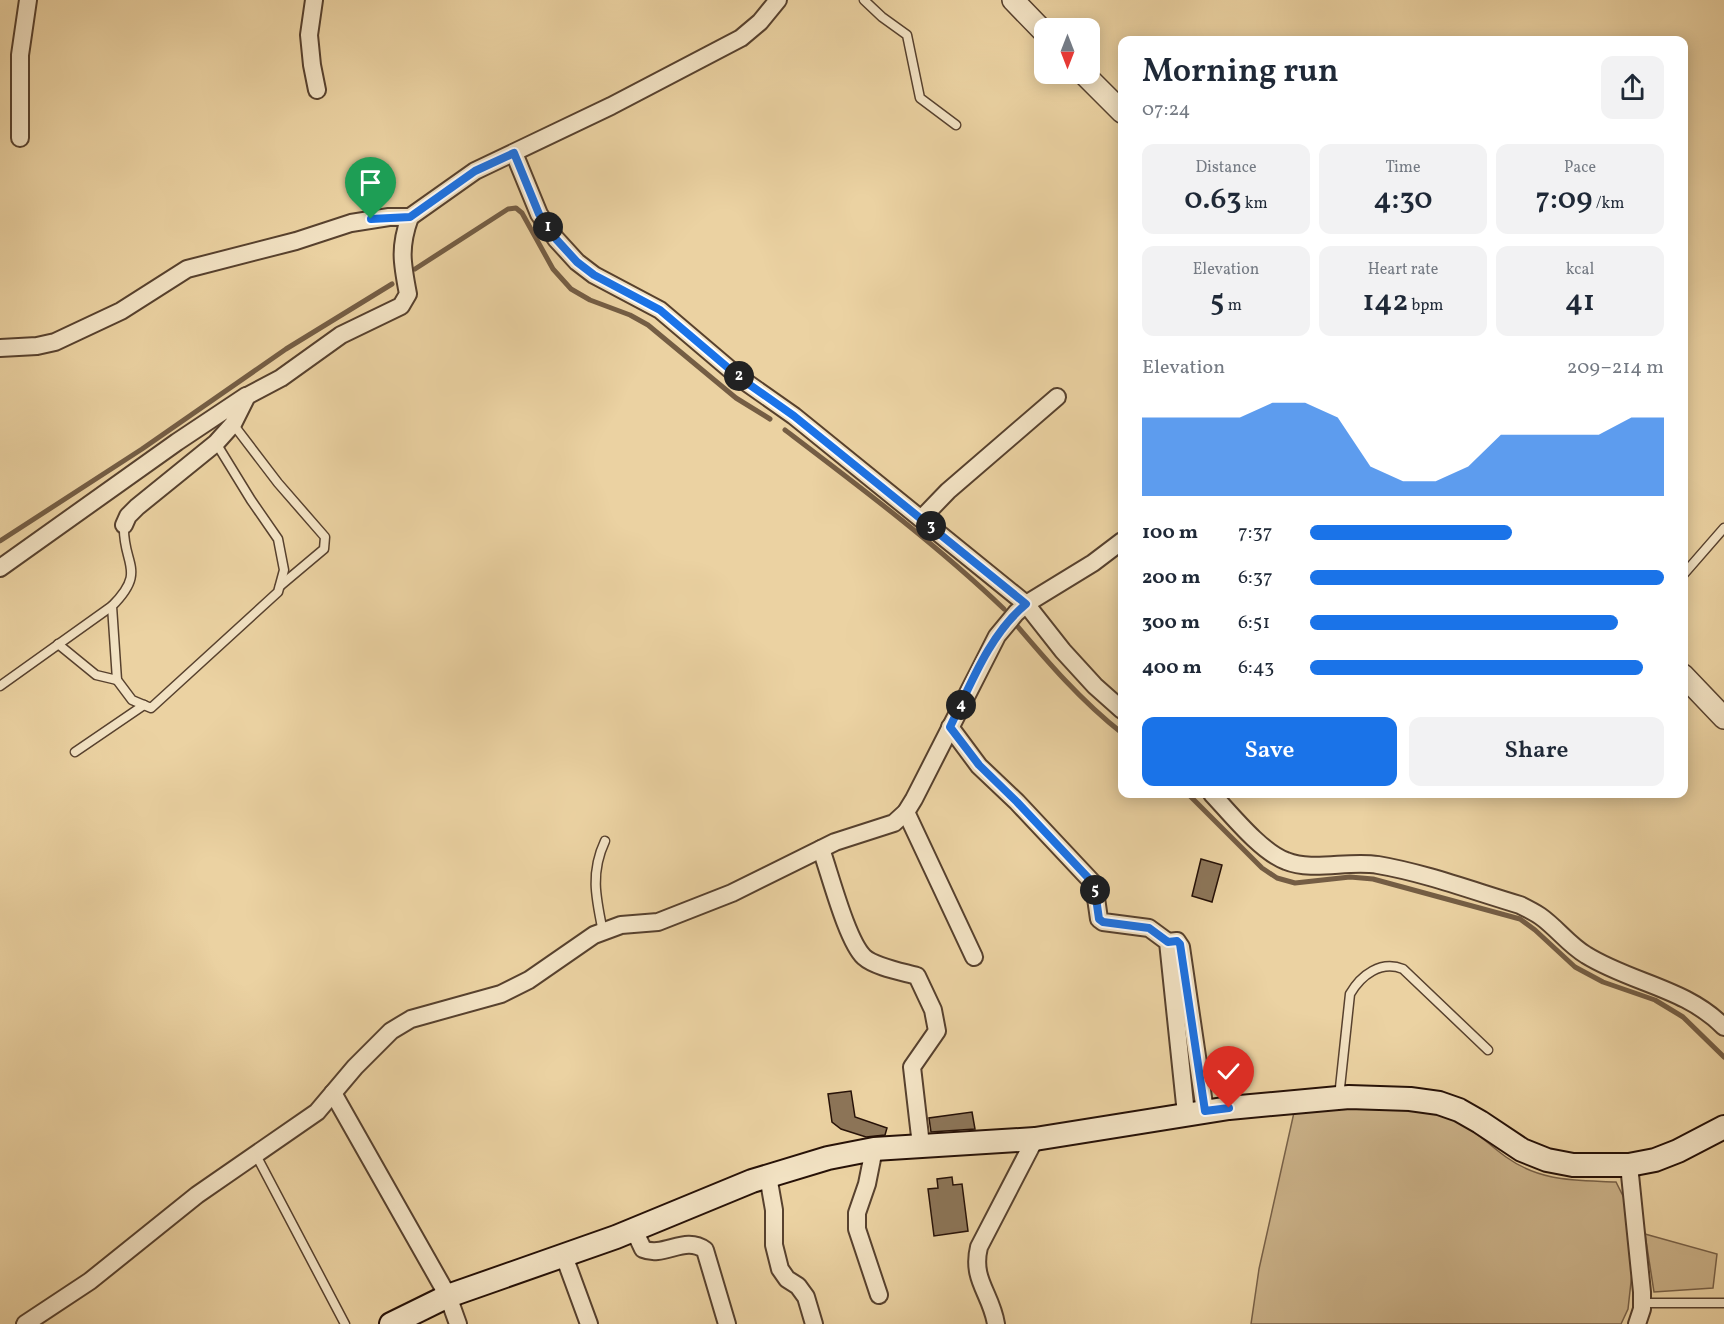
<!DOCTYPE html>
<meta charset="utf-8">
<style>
:root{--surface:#fff;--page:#f2f2f3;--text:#1f2937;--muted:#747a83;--accent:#1a73e8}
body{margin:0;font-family:Vollkorn,serif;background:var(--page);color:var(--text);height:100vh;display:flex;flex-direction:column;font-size:22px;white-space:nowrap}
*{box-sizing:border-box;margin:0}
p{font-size:20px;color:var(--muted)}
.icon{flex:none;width:33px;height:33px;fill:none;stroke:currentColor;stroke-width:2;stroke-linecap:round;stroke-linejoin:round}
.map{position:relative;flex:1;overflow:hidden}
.details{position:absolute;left:1118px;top:36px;width:570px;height:762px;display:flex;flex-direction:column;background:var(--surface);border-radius:12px;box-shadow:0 3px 15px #0003}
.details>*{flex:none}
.needle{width:39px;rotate:180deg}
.buttons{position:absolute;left:1034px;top:18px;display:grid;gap:12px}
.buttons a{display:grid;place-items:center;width:66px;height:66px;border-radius:12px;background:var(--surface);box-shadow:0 3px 15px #0003;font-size:30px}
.pin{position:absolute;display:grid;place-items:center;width:51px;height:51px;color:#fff;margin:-62px -26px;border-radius:50% 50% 50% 0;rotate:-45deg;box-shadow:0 0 6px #0007}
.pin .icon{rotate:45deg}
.km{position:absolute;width:30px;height:30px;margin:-15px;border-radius:50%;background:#222;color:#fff;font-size:16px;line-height:30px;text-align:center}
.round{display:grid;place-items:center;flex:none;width:63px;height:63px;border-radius:12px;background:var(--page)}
.head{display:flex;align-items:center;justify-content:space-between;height:102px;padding:0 24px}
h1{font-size:33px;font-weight:600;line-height:45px}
.figures{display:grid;grid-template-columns:repeat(3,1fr);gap:9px;height:102px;padding:6px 24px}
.figures div{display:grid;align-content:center;border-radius:12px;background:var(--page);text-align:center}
.figures b{font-size:30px;font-weight:600}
.figures small{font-size:16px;font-weight:400}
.figures p{font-size:16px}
.chart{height:168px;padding:12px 24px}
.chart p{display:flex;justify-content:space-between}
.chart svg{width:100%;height:108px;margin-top:6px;fill:var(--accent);opacity:.7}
.primary-button{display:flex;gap:12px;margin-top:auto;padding:12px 24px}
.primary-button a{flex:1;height:69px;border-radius:12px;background:var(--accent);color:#fff;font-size:24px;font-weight:600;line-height:69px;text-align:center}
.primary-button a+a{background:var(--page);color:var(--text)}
ul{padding:0 24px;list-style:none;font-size:20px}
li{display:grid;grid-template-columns:96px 72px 1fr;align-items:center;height:45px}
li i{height:15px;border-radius:8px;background:var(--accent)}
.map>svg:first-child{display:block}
.green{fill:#cab188;stroke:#786148;stroke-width:1.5}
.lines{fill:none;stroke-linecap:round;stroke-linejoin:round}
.stream{stroke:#745d44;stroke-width:5}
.building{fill:#8c7558;stroke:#261107;stroke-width:1.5}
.service-casing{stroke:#57412e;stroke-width:11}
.minor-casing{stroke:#57412e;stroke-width:20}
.tertiary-casing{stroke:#57412e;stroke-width:24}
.secondary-casing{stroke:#261107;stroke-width:26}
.service{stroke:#f2e2c3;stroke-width:8}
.minor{stroke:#f2e2c3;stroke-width:16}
.tertiary{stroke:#f2e2c3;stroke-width:21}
.secondary{stroke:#f2e2c3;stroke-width:22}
.route-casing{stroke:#fff;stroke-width:12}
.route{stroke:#1a73e8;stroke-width:8}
</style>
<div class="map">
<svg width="1724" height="1324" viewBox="0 0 1724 1324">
<rect width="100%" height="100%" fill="#ebd2a2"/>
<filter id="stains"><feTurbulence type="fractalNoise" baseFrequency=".00333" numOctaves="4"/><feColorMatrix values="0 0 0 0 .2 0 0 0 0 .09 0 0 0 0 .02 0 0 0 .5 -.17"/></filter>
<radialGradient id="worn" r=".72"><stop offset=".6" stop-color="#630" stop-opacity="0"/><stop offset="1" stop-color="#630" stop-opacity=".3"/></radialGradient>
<g class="green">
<path d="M1295,1108C1337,1108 1416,1102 1454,1119C1474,1129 1489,1145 1506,1157C1541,1182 1575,1180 1616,1182L1627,1204L1632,1273L1628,1309L1621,1324H1251L1259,1269Z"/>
<path d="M1645,1234L1717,1254L1713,1288L1654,1292Z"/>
</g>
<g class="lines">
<g class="stream">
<path d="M415,269L508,209L516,208L522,213L553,269L571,289L590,300L630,315L648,325L736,398L770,419"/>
<path d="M785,430C860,487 936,544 1004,609"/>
<path d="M0,541L142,449L286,349L392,284"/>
<path d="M1013,621C1047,661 1080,700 1122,733"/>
<path d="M1188,794L1262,868L1277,878L1295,883L1350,877L1373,879L1520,919L1535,930L1575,967L1603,982L1655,1000L1683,1017L1724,1057"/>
</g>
</g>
<g class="building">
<path d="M1201,859L1222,865L1212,902L1192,896Z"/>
<path d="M851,1091L855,1117L887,1128L885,1135L866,1137L841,1129L832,1122L828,1094Z"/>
<path d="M972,1112L975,1129L931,1132L929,1118Z"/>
<path d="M952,1177L953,1185L962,1184L968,1231L934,1236L928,1189L938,1188L937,1179Z"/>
</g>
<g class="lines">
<g class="service-casing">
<g id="service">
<path d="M864,0L882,17L907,35L920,98L956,125"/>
<path d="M233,424L278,483L325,537L324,549L280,586"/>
<path d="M124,525C122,564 148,570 112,606L117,680L132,700L151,708L278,592L284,570L278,539L251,500L216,443"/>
<path d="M1683,575L1724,528"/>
<path d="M58,644L96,675L117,680"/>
<path d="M0,686L112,606"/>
<path d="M75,752L144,705"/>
<path d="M603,932C596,898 590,873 605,841"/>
<path d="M1339,1097L1350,994C1361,975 1381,960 1403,969L1488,1050"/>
<path d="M256,1155L345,1324"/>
<path d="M1642,1303H1724"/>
</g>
</g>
<g class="minor-casing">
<g id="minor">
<path d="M314,0L309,35L312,65L317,90"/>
<path d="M20,138V55L28,0"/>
<path d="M514,153L539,214L556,239L577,262L594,275L660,310L740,378L794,416L1026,604L1063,651L1095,686L1122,710"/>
<path d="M0,348L37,346L55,342L121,311L187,269L296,241L351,223L389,217H410L475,171L611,106L741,38L760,22L778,0"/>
<path d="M922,518L948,491L1057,397"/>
<path d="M124,525L128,516L137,507L216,443L233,424L247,396L281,378L341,335L401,306L408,294C402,263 399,247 410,217"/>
<path d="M0,568L177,442L246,396"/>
<path d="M950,727L979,766L1017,802L1094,884L1099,919L1103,922L1149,928L1168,942L1186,1114"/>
<path d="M1212,794C1230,813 1261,852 1286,861C1313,872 1348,860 1378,865C1425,873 1473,891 1520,905C1526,908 1534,912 1540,916C1556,927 1569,945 1586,955C1631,983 1686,988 1724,1027"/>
<path d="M906,812L974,957"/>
<path d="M821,849C830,874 847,941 864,957C875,967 903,972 917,976L933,1010L937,1031L912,1067L921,1145"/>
<path d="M1168,942L1177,941L1181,947L1205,1111"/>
<path d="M333,1093L448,1296L458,1324"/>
<path d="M874,1149L867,1184L857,1213V1229L879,1295"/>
<path d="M1629,1165L1642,1292V1309L1637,1324"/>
<path d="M768,1176L774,1210V1245L780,1269L787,1279L798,1286L806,1297L814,1324"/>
<path d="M634,1230L643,1249C664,1258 685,1235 705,1250L727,1324"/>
<path d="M564,1256L589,1324"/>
<path d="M25,1324L90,1281L197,1195L317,1112L355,1067L391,1031L411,1019L501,994L529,980L594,935L621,925L658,922L732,893L835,842L894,823L906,812L914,799L997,636L1016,613L1026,604L1093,563L1122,541"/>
<path d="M996,1324C991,1293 971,1280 979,1247L1035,1139"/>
</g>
</g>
<g class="tertiary-casing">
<g id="tertiary">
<path d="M1013,0L1044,32"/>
<path d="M1084,74L1122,112"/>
<path d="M1683,675L1724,718"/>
</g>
</g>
<g class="secondary-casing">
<path id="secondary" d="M391,1324L448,1296L616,1237L752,1181L828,1158L874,1149L1035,1139L1229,1108L1349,1097L1410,1099L1439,1103L1459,1110L1480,1122L1522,1150L1547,1160L1573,1165H1629L1655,1160L1678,1151L1724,1127"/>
</g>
<use href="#service" class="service"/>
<use href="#minor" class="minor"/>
<use href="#tertiary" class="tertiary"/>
<use href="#secondary" class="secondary"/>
</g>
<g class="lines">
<g class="route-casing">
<path id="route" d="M371,219L410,217L475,171L514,153L539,214L556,239L577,262L594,275L660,310L740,378L794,416L1026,604C989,635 971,684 950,727L979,765L1017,802L1094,884L1099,919L1103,922L1149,928L1168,942L1177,941L1180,944L1205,1111L1229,1108"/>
</g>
<use href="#route" class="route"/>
</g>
<rect width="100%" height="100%" filter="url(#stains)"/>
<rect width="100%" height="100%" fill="url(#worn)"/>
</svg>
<div class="buttons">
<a><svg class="needle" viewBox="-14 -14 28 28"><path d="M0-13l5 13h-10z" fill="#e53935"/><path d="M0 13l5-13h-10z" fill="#747a83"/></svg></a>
</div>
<div class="pin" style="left:371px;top:219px;background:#1e9e55"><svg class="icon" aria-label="arrive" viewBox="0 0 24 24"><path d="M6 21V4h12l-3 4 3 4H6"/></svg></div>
<div class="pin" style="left:1229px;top:1108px;background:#d93025"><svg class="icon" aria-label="check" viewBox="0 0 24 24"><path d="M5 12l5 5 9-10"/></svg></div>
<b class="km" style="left:548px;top:227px">1</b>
<b class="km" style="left:739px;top:376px">2</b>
<b class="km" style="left:931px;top:526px">3</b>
<b class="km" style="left:961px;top:705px">4</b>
<b class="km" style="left:1095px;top:890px">5</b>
<section class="details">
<div class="head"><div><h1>Morning run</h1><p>07:24</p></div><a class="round"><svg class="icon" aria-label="share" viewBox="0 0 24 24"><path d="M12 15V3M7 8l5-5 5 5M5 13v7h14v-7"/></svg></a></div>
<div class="figures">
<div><p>Distance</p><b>0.63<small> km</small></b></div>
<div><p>Time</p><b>4:30</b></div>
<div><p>Pace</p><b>7:09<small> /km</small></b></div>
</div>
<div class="figures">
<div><p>Elevation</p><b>5<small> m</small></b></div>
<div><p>Heart rate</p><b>142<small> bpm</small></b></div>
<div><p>kcal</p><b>41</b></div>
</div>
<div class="chart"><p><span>Elevation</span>209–214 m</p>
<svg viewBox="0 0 160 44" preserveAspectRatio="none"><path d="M0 44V12L10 12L20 12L30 12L40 6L50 6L60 12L70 32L80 38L90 38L100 32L110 19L120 19L130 19L140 19L150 12L160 12V44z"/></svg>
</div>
<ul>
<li><b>100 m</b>7:37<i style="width:57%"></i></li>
<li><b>200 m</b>6:37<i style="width:100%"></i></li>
<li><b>300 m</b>6:51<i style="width:87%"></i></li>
<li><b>400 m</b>6:43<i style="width:94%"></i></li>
</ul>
<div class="primary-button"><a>Save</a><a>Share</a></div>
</section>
</div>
